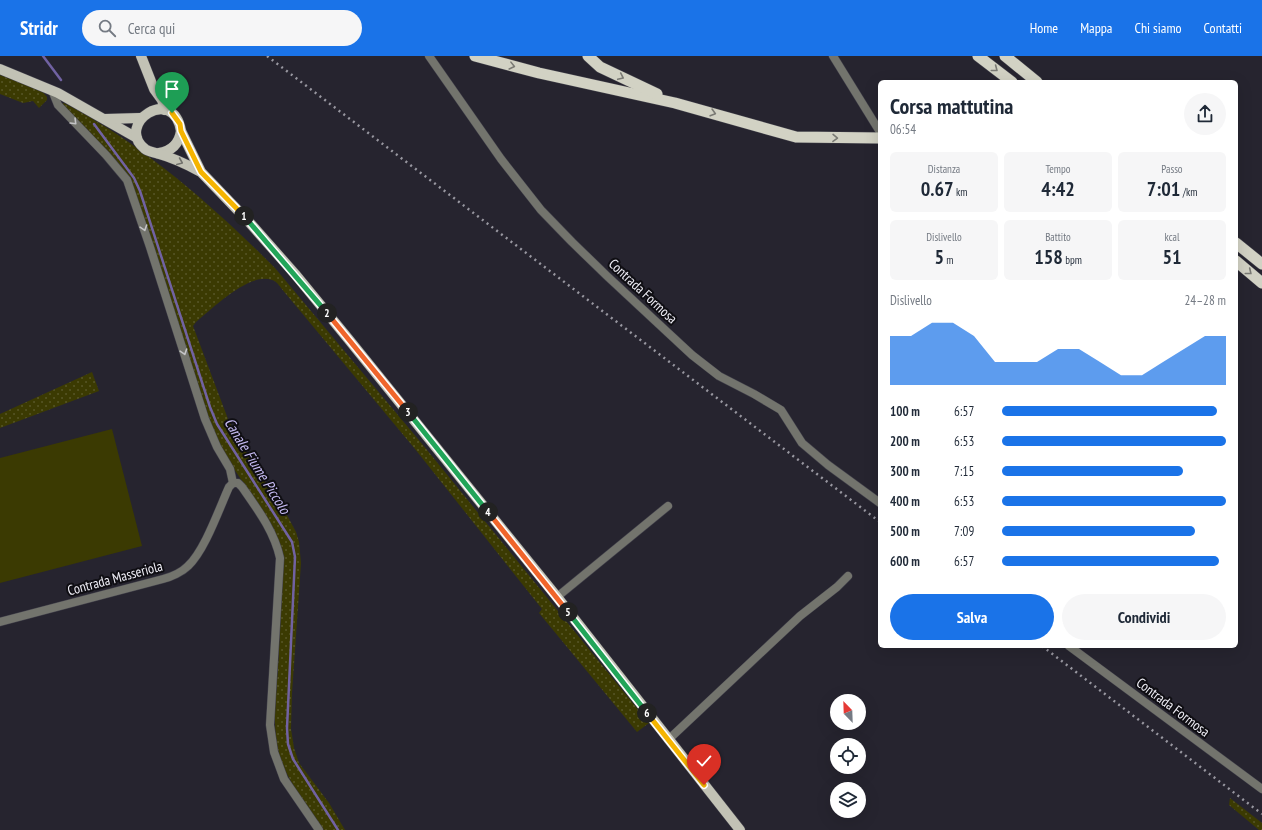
<!DOCTYPE html>
<html lang="it">
<meta charset="utf-8">
<style>
:root{--surface:#fff;--page:#f6f6f7;--text:#1f2937;--muted:#747a83;--accent:#1a73e8}
body{margin:0;font-family:"PT Sans Narrow",sans-serif;background:var(--page);color:var(--text);height:100vh;display:flex;flex-direction:column;font-size:15px;white-space:nowrap}
*{box-sizing:border-box;margin:0}
p{font-size:13px;color:var(--muted)}
.icon{flex:none;width:22px;height:22px;fill:none;stroke:currentColor;stroke-width:2;stroke-linecap:round;stroke-linejoin:round}
.map{position:relative;flex:1;overflow:hidden}
.sheet{position:absolute;left:878px;top:24px;width:360px;height:568px;display:flex;flex-direction:column;background:var(--surface);border-radius:6px;box-shadow:0 4px 16px #0002}
.sheet>*{flex:none}
.needle{width:26px;rotate:337deg}
.buttons{position:absolute;left:830px;top:638px;display:grid;gap:8px}
.buttons a{display:grid;place-items:center;width:36px;height:36px;border-radius:50%;background:var(--surface);box-shadow:0 4px 16px #0002;font-size:20px}
.pin{position:absolute;display:grid;place-items:center;width:34px;height:34px;color:#fff;margin:-41px -17px;border-radius:50% 50% 50% 0;rotate:-45deg;box-shadow:0 0 4px #0007}
.pin .icon{rotate:45deg}
.km{position:absolute;width:20px;height:20px;margin:-10px;border-radius:50%;background:#222;color:#fff;font-size:11px;line-height:20px;text-align:center}
.round{display:grid;place-items:center;flex:none;width:42px;height:42px;border-radius:21px;background:var(--page)}
.overview{display:flex;align-items:center;justify-content:space-between;height:68px;padding:0 12px}
h1{font-size:22px;font-weight:700;line-height:30px}
.figures{display:grid;grid-template-columns:repeat(3,1fr);gap:6px;height:68px;padding:4px 12px}
.figures div{display:grid;align-content:center;border-radius:6px;background:var(--page);text-align:center}
.figures b{font-size:20px;font-weight:700}
.figures small{font-size:11px;font-weight:400}
.figures p{font-size:11px}
.chart{height:112px;padding:8px 12px}
.chart p{display:flex;justify-content:space-between}
.chart svg{width:100%;height:72px;margin-top:4px;fill:var(--accent);opacity:.7}
.button{display:flex;gap:8px;margin-top:auto;padding:8px 12px}
.button a{flex:1;height:46px;border-radius:24px;background:var(--accent);color:#fff;font-size:16px;font-weight:700;line-height:46px;text-align:center}
.button a+a{background:var(--page);color:var(--text)}
ul{padding:0 12px;list-style:none;font-size:13px}
li{display:grid;grid-template-columns:64px 48px 1fr;align-items:center;height:30px}
li i{height:10px;border-radius:5px;background:var(--accent)}
header{display:flex;align-items:center;gap:24px;box-sizing:border-box;height:56px;padding:0 20px;background:var(--accent);color:#fff}
header strong{font-size:19px}
nav{display:flex;gap:22px;margin-inline-start:auto;font-size:14px}
.search{width:280px;height:36px;background:var(--page);display:flex;align-items:center;gap:10px;box-sizing:border-box;padding:0 14px;border-radius:22px;color:var(--muted);font-size:15px}
.map>svg:first-child{display:block}
.grass{fill:url(#grass-dots)}
.pitch{fill:#3b3a02}
.lines{fill:none;stroke-linecap:round;stroke-linejoin:round}
.stream{stroke:#7162a2;stroke-width:2.5}
.minor-casing{stroke:#42414b;stroke-width:9}
.primary-casing{stroke:#42414b;stroke-width:11}
.trunk-casing{stroke:#42414b;stroke-width:12}
.minor{stroke:#73746d;stroke-width:8}
.primary{stroke:#c2c2b5;stroke-width:10}
.trunk{stroke:#d2d2c4;stroke-width:11}
.rail{stroke:#9897a0;stroke-width:2.5;stroke-dasharray:2 4;stroke-linecap:butt}
.oneway{stroke:#7a7a74}
.oneway2{stroke:#c5c5c7}
.oneway3{stroke:#71716c}
.split-1-casing{stroke:#fff;stroke-width:8}
.split-2-casing{stroke:#fff;stroke-width:8}
.split-3-casing{stroke:#fff;stroke-width:8}
.split-4-casing{stroke:#fff;stroke-width:8}
.split-5-casing{stroke:#fff;stroke-width:8}
.split-6-casing{stroke:#fff;stroke-width:8}
.split-7-casing{stroke:#fff;stroke-width:8}
.split-1{stroke:#f5b400;stroke-width:5}
.split-2{stroke:#22a559;stroke-width:5}
.split-3{stroke:#f0652b;stroke-width:5}
.split-4{stroke:#22a559;stroke-width:5}
.split-5{stroke:#f0652b;stroke-width:5}
.split-6{stroke:#22a559;stroke-width:5}
.split-7{stroke:#f5b400;stroke-width:5}
.labels{text-anchor:middle;stroke-width:4;stroke-linejoin:round;paint-order:stroke}
.street-label{font-size:14px;fill:#f1f0f8;stroke:#0f0e13}
.water-label{font-size:15px;font-style:italic;fill:#c5baf1;stroke:#0f0e13}
</style>
<header>
<strong>Stridr</strong>
<div class="search"><svg class="icon" aria-label="search" viewBox="0 0 24 24"><circle cx="10" cy="10" r="6"/><path d="M15 15l6 6"/></svg>Cerca qui</div>
<nav><a>Home</a><a>Mappa</a><a>Chi siamo</a><a>Contatti</a></nav>
</header>
<div class="map">
<svg width="1262" height="774" viewBox="0 0 1262 774">
<defs>
<pattern id="grass-dots" width="8" height="8" patternUnits="userSpaceOnUse"><rect width="8" height="8" fill="#3b3a02"/><path d="M2 2h.1M6 6h.1" fill="none" stroke="#585728" stroke-width="1.8" stroke-linecap="round"/></pattern>
</defs>
<rect width="100%" height="100%" fill="#26242f"/>
<g class="grass">
<path d="M0,19L41,34L47,41V44L39,52L33,45L23,47L0,38Z"/>
<path d="M64,47C143,88 212,149 275,212L423,389L649,667L637,676L539,557L542,553L415,393L281,232C279,229 276,225 272,224C249,216 213,252 196,266L193,270L228,363L240,386L288,461L296,476L299,486L301,507L292,637L291,673L294,692L299,707L329,747L345,774H324C310,753 289,728 281,704C271,675 276,642 278,612C280,581 281,549 283,517V499L279,486L273,471L226,401L208,362L136,141L62,48Z"/>
<path d="M92,316L99,335L0,372V358Z"/>
<path d="M1230,742L1262,767V774H1259L1229,749Z"/>
</g>
<path class="pitch" d="M112,373L142,490L0,527V402Z"/>
<g class="lines">
<g class="stream">
<path d="M43,0L61,24"/>
<path d="M94,68L134,122L140,135L210,351L217,368L292,486L295,501L287,672L288,688L293,703L338,774"/>
</g>
<g class="minor-casing">
<g id="minor">
<path d="M429,0L501,103L541,154L572,186L607,220L692,299L719,320L754,338L781,354L802,387L828,409L880,447"/>
<path d="M833,0L880,76"/>
<path d="M52,34L58,49L106,99L127,124L150,191L205,363L217,391L230,413L233,427"/>
<path d="M233,427H238L242,431C258,454 274,475 280,502L270,669L274,696L284,723L319,774"/>
<path d="M557,541L668,450"/>
<path d="M0,566L163,523C171,521 182,516 188,510C205,494 219,453 229,431L233,427"/>
<path d="M1069,590L1262,733"/>
<path d="M668,684L800,560L837,531L848,520"/>
</g>
</g>
<g class="primary-casing">
<g id="primary">
<path d="M141,0L154,33L162,44L165,54"/>
<path d="M0,13L58,37L137,82"/>
<path d="M105,63L140,62"/>
<path d="M159,97C172,95 179,88 181,75"/>
<path d="M201,116C188,109 174,102 159,98C154,96 149,96 145,93C114,68 173,28 181,75L201,116L249,166L295,218L350,285L557,541L740,774"/>
</g>
</g>
<g class="trunk-casing">
<g id="trunk">
<path d="M475,0L539,17L675,47L796,81L880,82"/>
<path d="M588,0L600,11L657,38"/>
<path d="M978,0L1012,26"/>
<path d="M1005,0L1037,26"/>
<path d="M1236,187L1262,208"/>
<path d="M1236,205L1262,227"/>
</g>
</g>
<use href="#minor" class="minor"/>
<use href="#primary" class="primary"/>
<use href="#trunk" class="trunk"/>
<g class="rail">
<path d="M267,0L880,466"/>
<path d="M1042,590L1262,758"/>
</g>
</g>
<defs><path id="oneway-chevron" d="M-2-3.5L2.5 0L-2 3.5" fill="none" stroke-width="1.6" stroke-linecap="round" stroke-linejoin="round"/></defs>
<g class="oneway">
<use href="#oneway-chevron" transform="translate(512 10) rotate(14)"/>
<use href="#oneway-chevron" transform="translate(995 13) rotate(38)"/>
<use href="#oneway-chevron" transform="translate(621 21) rotate(25)"/>
<use href="#oneway-chevron" transform="translate(713 57) rotate(16)"/>
<use href="#oneway-chevron" transform="translate(835 82) rotate(1)"/>
<use href="#oneway-chevron" transform="translate(1249 216) rotate(39)"/>
</g>
<g class="oneway2">
<use href="#oneway-chevron" transform="translate(74 66) rotate(45)"/>
<use href="#oneway-chevron" transform="translate(144 172) rotate(72)"/>
<use href="#oneway-chevron" transform="translate(184 296) rotate(72)"/>
</g>
<use class="oneway3" href="#oneway-chevron" transform="translate(180 106) rotate(23)"/>
<g class="lines">
<g class="split-1-casing">
<path id="split-1" d="M172,57L180,68L181,75L201,116L244,160"/>
</g>
<g class="split-2-casing">
<path id="split-2" d="M244,160L327,257"/>
</g>
<g class="split-3-casing">
<path id="split-3" d="M327,257L408,356"/>
</g>
<g class="split-4-casing">
<path id="split-4" d="M408,356L488,456"/>
</g>
<g class="split-5-casing">
<path id="split-5" d="M488,456L568,556"/>
</g>
<g class="split-6-casing">
<path id="split-6" d="M568,556L647,657"/>
</g>
<g class="split-7-casing">
<path id="split-7" d="M647,657L704,729"/>
</g>
<use href="#split-1" class="split-1"/>
<use href="#split-2" class="split-2"/>
<use href="#split-3" class="split-3"/>
<use href="#split-4" class="split-4"/>
<use href="#split-5" class="split-5"/>
<use href="#split-6" class="split-6"/>
<use href="#split-7" class="split-7"/>
</g>
<g class="labels">
<g class="street-label">
<text transform="translate(643 235) rotate(43)" y="5">Contrada Formosa</text>
<text transform="translate(115 522) rotate(-15)" y="5">Contrada Masseriola</text>
<text transform="translate(1173 651) rotate(37)" y="5">Contrada Formosa</text>
</g>
<g class="water-label">
<text transform="translate(257 410) rotate(58)" y="5">Canale Fiume Piccolo</text>
</g>
</g>
</svg>
<div class="buttons">
<a><svg class="needle" viewBox="-14 -14 28 28"><path d="M0-13l5 13h-10z" fill="#e53935"/><path d="M0 13l5-13h-10z" fill="#747a83"/></svg></a>
<a><svg class="icon" aria-label="locate" viewBox="0 0 24 24"><circle cx="12" cy="12" r="6"/><path d="M12 2v4M12 18v4M2 12h4M18 12h4"/></svg></a>
<a><svg class="icon" aria-label="layers" viewBox="0 0 24 24"><path d="M12 4l9 5-9 5-9-5zM3 14l9 5 9-5"/></svg></a>
</div>
<div class="pin" style="left:172px;top:57px;background:#1e9e55"><svg class="icon" aria-label="arrive" viewBox="0 0 24 24"><path d="M6 21V4h12l-3 4 3 4H6"/></svg></div>
<div class="pin" style="left:704px;top:729px;background:#d93025"><svg class="icon" aria-label="check" viewBox="0 0 24 24"><path d="M5 12l5 5 9-10"/></svg></div>
<b class="km" style="left:244px;top:160px">1</b>
<b class="km" style="left:327px;top:257px">2</b>
<b class="km" style="left:408px;top:356px">3</b>
<b class="km" style="left:488px;top:456px">4</b>
<b class="km" style="left:568px;top:556px">5</b>
<b class="km" style="left:647px;top:657px">6</b>
<section class="sheet">
<div class="overview"><div><h1>Corsa mattutina</h1><p>06:54</p></div><a class="round"><svg class="icon" aria-label="share" viewBox="0 0 24 24"><path d="M12 15V3M7 8l5-5 5 5M5 13v7h14v-7"/></svg></a></div>
<div class="figures">
<div><p>Distanza</p><b>0.67<small> km</small></b></div>
<div><p>Tempo</p><b>4:42</b></div>
<div><p>Passo</p><b>7:01<small> /km</small></b></div>
</div>
<div class="figures">
<div><p>Dislivello</p><b>5<small> m</small></b></div>
<div><p>Battito</p><b>158<small> bpm</small></b></div>
<div><p>kcal</p><b>51</b></div>
</div>
<div class="chart"><p><span>Dislivello</span>24–28 m</p>
<svg viewBox="0 0 160 44" preserveAspectRatio="none"><path d="M0 44V14L10 14L20 6L30 6L40 14L50 30L60 30L70 30L80 22L90 22L100 30L110 38L120 38L130 30L140 22L150 14L160 14V44z"/></svg>
</div>
<ul>
<li><b>100 m</b>6:57<i style="width:96%"></i></li>
<li><b>200 m</b>6:53<i style="width:100%"></i></li>
<li><b>300 m</b>7:15<i style="width:81%"></i></li>
<li><b>400 m</b>6:53<i style="width:100%"></i></li>
<li><b>500 m</b>7:09<i style="width:86%"></i></li>
<li><b>600 m</b>6:57<i style="width:97%"></i></li>
</ul>
<div class="button"><a>Salva</a><a>Condividi</a></div>
</section>
</div>
